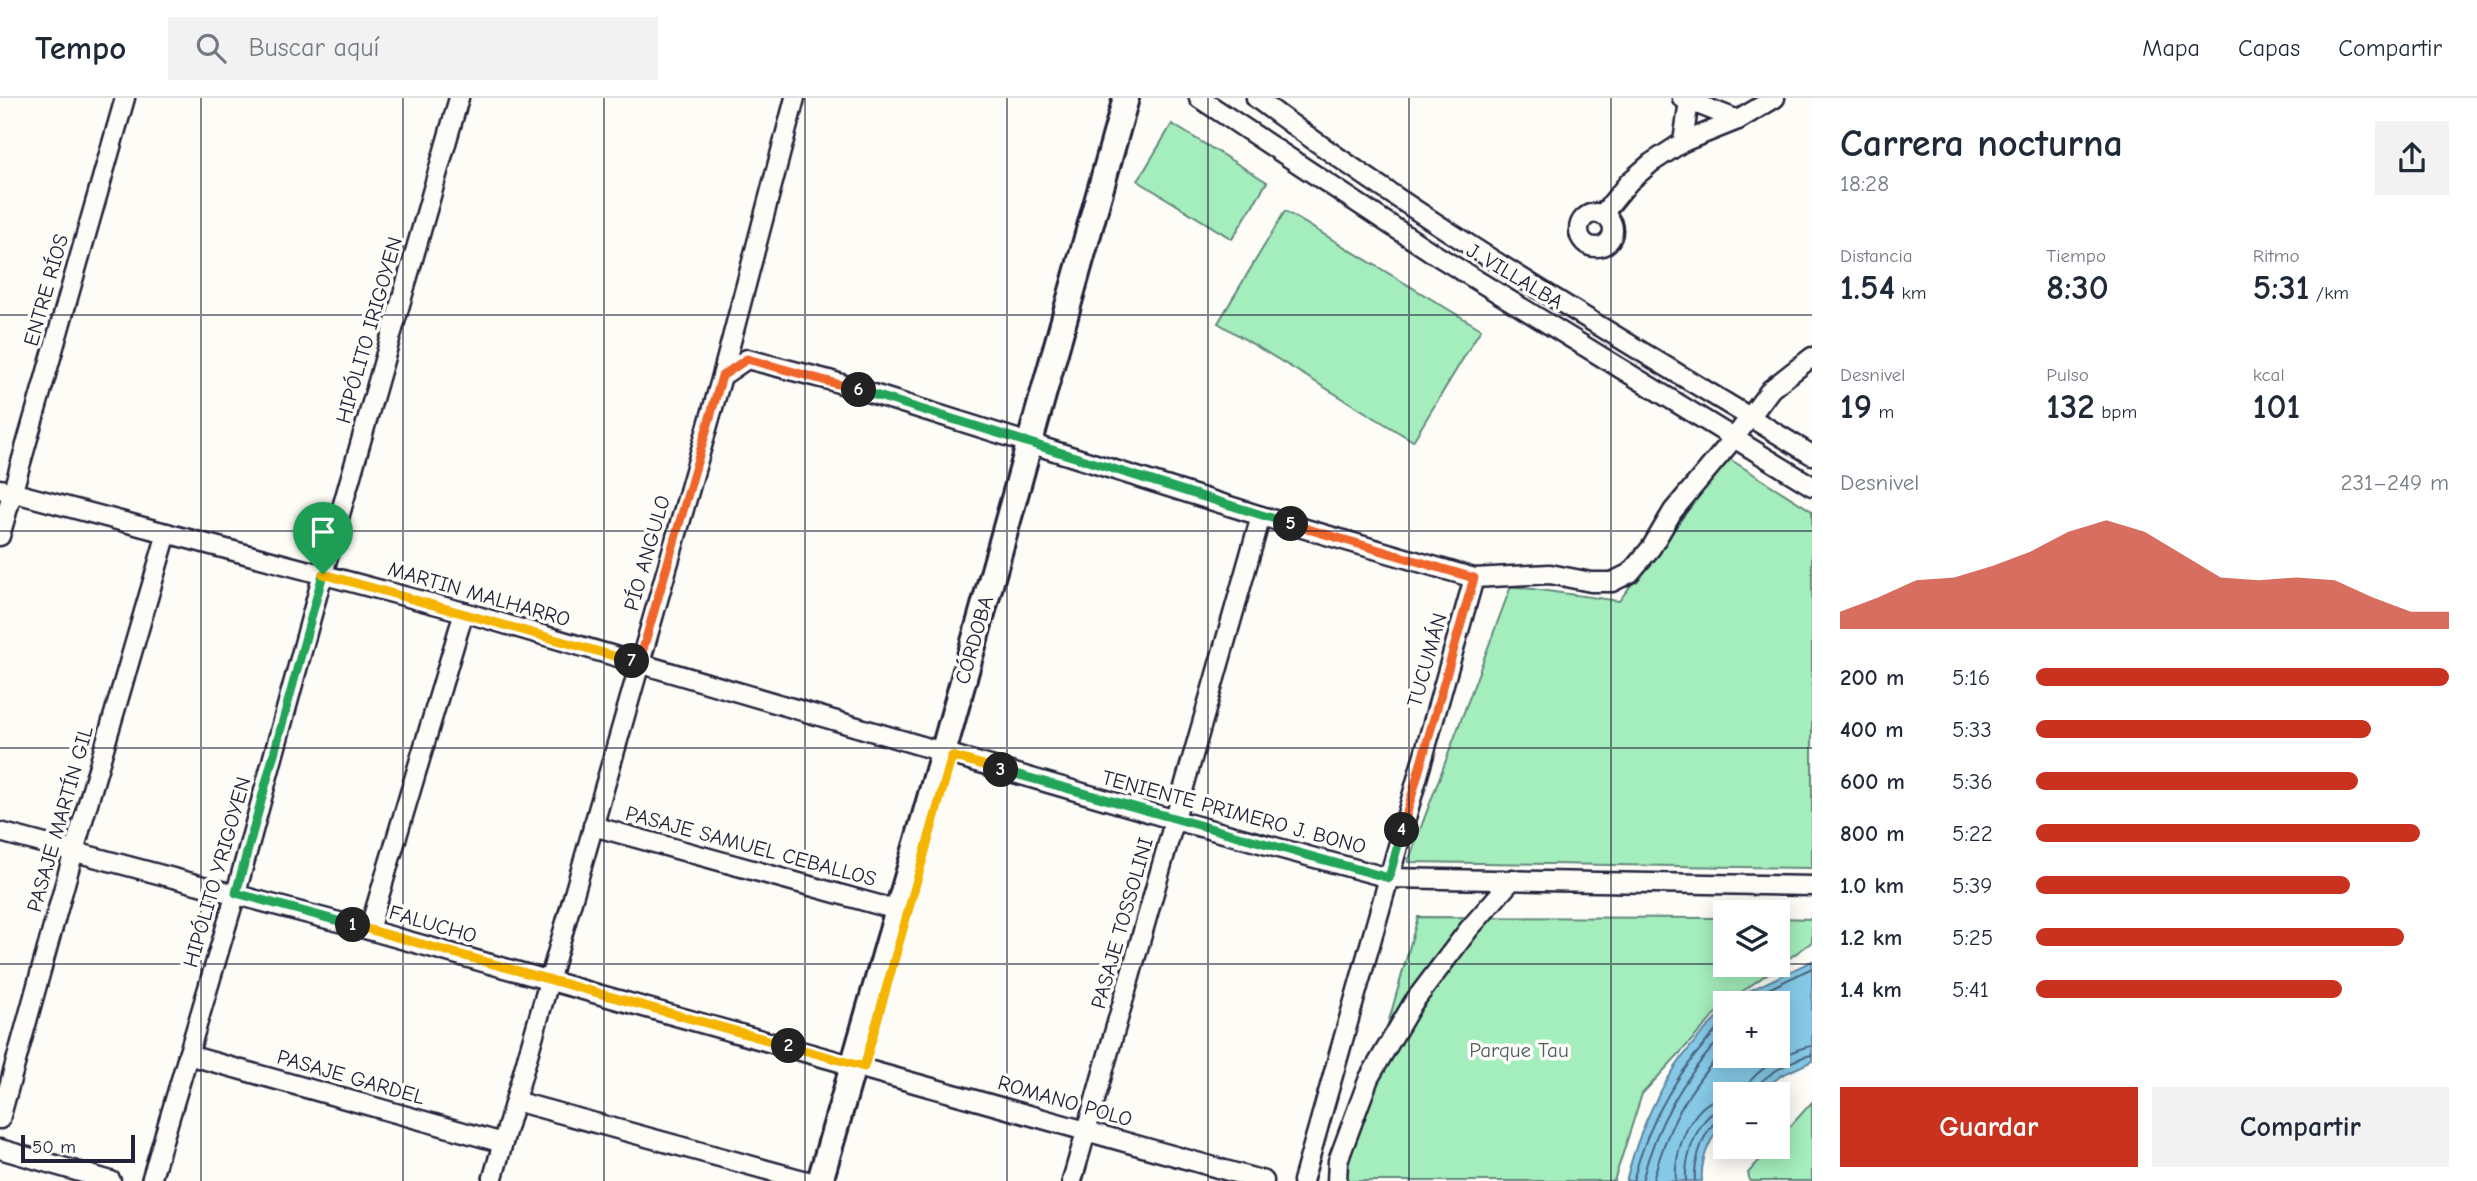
<!DOCTYPE html>
<html lang="es">
<meta charset="utf-8">
<style>
:root{--surface:#fff;--page:#f2f2f3;--text:#1f2937;--muted:#747a83;--line:#e0e1e3;--accent:#c8321e}
body{margin:0;font-family:"Comic Neue",sans-serif;background:var(--page);color:var(--text);height:100vh;display:flex;flex-direction:column;font-size:26px;white-space:nowrap}
*{box-sizing:border-box;margin:0}
p{font-size:23px;color:var(--muted)}
.icon{flex:none;width:38px;height:38px;fill:none;stroke:currentColor;stroke-width:2;stroke-linecap:round;stroke-linejoin:round}
.map{position:relative;flex:1;overflow:hidden}
.sheet{display:flex;flex-direction:column;background:var(--surface);width:665px}
.sheet>*{flex:none}
.buttons{position:absolute;left:1713px;top:802px;display:grid;gap:14px}
.buttons a{display:grid;place-items:center;width:77px;height:77px;border-radius:0px;background:var(--surface);box-shadow:0 4px 18px #0003;font-size:35px}
.scale{position:absolute;left:21px;bottom:18px;width:114px;box-sizing:border-box;padding-left:7px;border:4px solid #22223b;border-top:0;font-size:19px;line-height:24px;white-space:nowrap;color:#22223b;-webkit-text-stroke:5px #fdfcf7;paint-order:stroke}
.pin{position:absolute;display:grid;place-items:center;width:60px;height:60px;color:#fff;margin:-72px -30px;border-radius:50% 50% 50% 0;rotate:-45deg;box-shadow:0 0 7px #0007}
.pin .icon{rotate:45deg}
.km{position:absolute;width:35px;height:35px;margin:-18px;border-radius:50%;background:#222;color:#fff;font-size:19px;line-height:35px;text-align:center}
.round{display:grid;place-items:center;flex:none;width:74px;height:74px;border-radius:0px;background:var(--page)}
.headline{display:flex;align-items:center;justify-content:space-between;height:119px;padding:0 28px}
h1{font-size:38px;font-weight:700;line-height:52px}
.stats{display:grid;grid-template-columns:repeat(3,1fr);gap:10px;height:119px;padding:7px 28px}
.stats div{display:grid;align-content:center}
.stats b{font-size:35px;font-weight:700}
.stats small{font-size:19px;font-weight:400}
.stats p{font-size:19px}
.chart{height:196px;padding:14px 28px}
.chart p{display:flex;justify-content:space-between}
.chart svg{width:100%;height:126px;margin-top:7px;fill:var(--accent);opacity:.7}
.button{display:flex;gap:14px;margin-top:auto;padding:14px 28px}
.button a{flex:1;height:80px;border-radius:0px;background:var(--accent);color:#fff;font-size:28px;font-weight:700;line-height:80px;text-align:center}
.button a+a{background:var(--page);color:var(--text)}
ul{padding:0 28px;list-style:none;font-size:23px}
li{display:grid;grid-template-columns:112px 84px 1fr;align-items:center;height:52px}
li i{height:18px;border-radius:9px;background:var(--accent)}
header{display:flex;align-items:center;gap:42px;box-sizing:border-box;height:98px;padding:0 35px;background:var(--surface);border-bottom:2px solid var(--line)}
header strong{font-size:33px}
nav{display:flex;gap:38px;margin-inline-start:auto;font-size:24px}
.search{width:490px;height:63px;background:var(--page);display:flex;align-items:center;gap:18px;box-sizing:border-box;padding:0 24px;border-radius:0px;color:var(--muted);font-size:26px}
main{display:flex;flex:1;min-height:0}
.map>svg:first-child{display:block}
.green{fill:#a4edbc;stroke:#63887c;stroke-width:2}
.water{fill:#86c9e7;stroke:#5e86a2;stroke-width:2}
.lines{fill:none;stroke-linecap:round;stroke-linejoin:round}
.shore{stroke:#4a6580;stroke-width:2}
.street-casing{stroke:#22223b;stroke-width:23}
.secondary-casing{stroke:#22223b;stroke-width:30}
.street{stroke:#fdfcf7;stroke-width:18}
.secondary{stroke:#fdfcf7;stroke-width:24}
.split-1-casing{stroke:#fff;stroke-width:14}
.split-2-casing{stroke:#fff;stroke-width:14}
.split-3-casing{stroke:#fff;stroke-width:14}
.split-4-casing{stroke:#fff;stroke-width:14}
.split-5-casing{stroke:#fff;stroke-width:14}
.split-6-casing{stroke:#fff;stroke-width:14}
.split-7-casing{stroke:#fff;stroke-width:14}
.split-8-casing{stroke:#fff;stroke-width:14}
.split-1{stroke:#22a559;stroke-width:9}
.split-2{stroke:#f5b400;stroke-width:9}
.split-3{stroke:#f5b400;stroke-width:9}
.split-4{stroke:#22a559;stroke-width:9}
.split-5{stroke:#f0652b;stroke-width:9}
.split-6{stroke:#22a559;stroke-width:9}
.split-7{stroke:#f0652b;stroke-width:9}
.split-8{stroke:#f5b400;stroke-width:9}
.grid{fill:none;stroke:#22223b;stroke-width:2;stroke-opacity:0.55}
.labels{text-anchor:middle;stroke-width:7;stroke-linejoin:round;paint-order:stroke}
.street-label{font-size:21px;fill:#22223b;stroke:#fdfcf7}
.park-label{font-size:21px;fill:#495f62;stroke:#fdfcf7}
</style>
<header>
<strong>Tempo</strong>
<div class="search"><svg class="icon" aria-label="search" viewBox="0 0 24 24"><circle cx="10" cy="10" r="6"/><path d="M15 15l6 6"/></svg>Buscar aquí</div>
<nav><a>Mapa</a><a>Capas</a><a>Compartir</a></nav>
</header>
<main>
<div class="map">
<svg width="1812" height="1083" viewBox="0 0 1812 1083">
<rect width="100%" height="100%" fill="#fdfcf7"/>
<filter id="ink" filterUnits="userSpaceOnUse"><feTurbulence type="fractalNoise" baseFrequency=".0143" numOctaves="2"/><feDisplacementMap in="SourceGraphic" scale="14" xChannelSelector="R" yChannelSelector="G"/><feConvolveMatrix kernelMatrix="1 2 1 2 8 2 1 2 1" color-interpolation-filters="sRGB"/></filter>
<g filter="url(#ink)">
<g class="green">
<path d="M1172,26L1267,84L1232,141L1138,83Z"/>
<path d="M1285,113L1481,231L1413,343L1218,225Z"/>
<path d="M1728,360L1812,413V770L1408,764L1511,488L1619,503Z"/>
<path d="M1418,819L1725,820L1726,866H1778V820L1812,821V844L1726,905L1642,996L1614,1083H1344Z"/>
<path d="M1812,1004V1083H1750L1748,1075L1772,1048H1778V1042Z"/>
</g>
<path class="water" d="M1812,863V963L1782,977L1757,996H1726L1725,1023C1711,1038 1700,1061 1702,1083H1626C1642,1018 1674,957 1725,913L1726,957H1778V905H1735L1749,893Z"/>
<g class="lines">
<g class="shore">
<path d="M1746,905L1754,898L1812,870"/>
<path d="M1745,996C1746,975 1793,950 1812,948"/>
<path d="M1754,996C1756,980 1797,959 1812,957"/>
<path d="M1633,1083C1649,1020 1680,969 1726,922"/>
<path d="M1642,1083C1656,1026 1684,977 1726,935"/>
<path d="M1653,1083C1665,1033 1690,987 1726,950"/>
<path d="M1676,1083C1673,1054 1692,1001 1726,999"/>
<path d="M1686,1083C1684,1060 1699,1012 1726,1010"/>
<path d="M1695,1083C1693,1065 1705,1022 1726,1019"/>
</g>
<g class="street-casing">
<g id="street">
<path d="M1199,0L1436,157L1812,388"/>
<path d="M1256,0C1432,132 1624,242 1812,357"/>
<path d="M1682,0L1738,22"/>
<path d="M1683,44L1689,3"/>
<circle cx="1596" cy="132" r="17"/>
<path d="M1602,117L1629,84L1651,65L1683,44L1738,22L1775,0"/>
<path d="M722,278L747,261L829,282L1261,418L1474,480L1550,476L1591,484H1612L1630,475L1651,450L1673,413L1735,339L1771,291L1812,259"/>
<path d="M0,391L464,514L1175,722L1389,780L1812,788"/>
<path d="M0,438L125,0"/>
<path d="M593,728L897,812"/>
<path d="M0,734L369,832L1264,1083"/>
<path d="M369,832L464,514"/>
<path d="M188,957L503,1045"/>
<path d="M515,1003L807,1083"/>
<path d="M0,1021L74,753L167,435"/>
<path d="M0,1051L111,1083"/>
<path d="M151,1083L236,795L323,476L459,0"/>
<path d="M492,1083L722,278L795,0"/>
<path d="M1072,1083L1261,418"/>
<path d="M1303,1083L1474,480"/>
<path d="M1337,1083L1338,1063L1369,980L1413,905L1469,831L1513,781"/>
</g>
</g>
<g class="secondary-casing">
<path id="secondary" d="M820,1083L943,655L1126,0"/>
</g>
<use href="#street" class="street"/>
<use href="#secondary" class="secondary"/>
</g>
</g>
<g class="lines" filter="url(#ink)">
<g class="split-1-casing">
<path id="split-1" d="M323,476L236,795L353,827"/>
</g>
<g class="split-2-casing">
<path id="split-2" d="M353,827L789,948"/>
</g>
<g class="split-3-casing">
<path id="split-3" d="M789,948L864,969L952,658L1001,672"/>
</g>
<g class="split-4-casing">
<path id="split-4" d="M1001,672L1389,780L1402,732"/>
</g>
<g class="split-5-casing">
<path id="split-5" d="M1291,426L1474,480L1402,732"/>
</g>
<g class="split-6-casing">
<path id="split-6" d="M859,292L1291,426"/>
</g>
<g class="split-7-casing">
<path id="split-7" d="M632,563L639,565L722,278L747,261L859,292"/>
</g>
<g class="split-8-casing">
<path id="split-8" d="M323,476L632,563"/>
</g>
<use href="#split-1" class="split-1"/>
<use href="#split-2" class="split-2"/>
<use href="#split-3" class="split-3"/>
<use href="#split-4" class="split-4"/>
<use href="#split-5" class="split-5"/>
<use href="#split-6" class="split-6"/>
<use href="#split-7" class="split-7"/>
<use href="#split-8" class="split-8"/>
</g>
<path class="grid" d="M201,0V1083M403,0V1083M604,0V1083M805,0V1083M1007,0V1083M1208,0V1083M1409,0V1083M1611,0V1083M0,217H1812M0,433H1812M0,650H1812M0,866H1812"/>
<g class="labels">
<g class="street-label">
<text transform="translate(1515 178) rotate(31)" y="7">J. VILLALBA</text>
<text transform="translate(46 192) rotate(-74)" y="7">ENTRE RÍOS</text>
<text transform="translate(369 232) rotate(-74)" y="7">HIPÓLITO IRIGOYEN</text>
<text transform="translate(647 455) rotate(-74)" y="7">PÍO ANGULO</text>
<text transform="translate(479 496) rotate(16)" y="7">MARTIN MALHARRO</text>
<text transform="translate(974 542) rotate(-74)" y="7">CÓRDOBA</text>
<text transform="translate(1427 562) rotate(-74)" y="7">TUCUMÁN</text>
<text transform="translate(1234 714) rotate(15)" y="7">TENIENTE PRIMERO J. BONO</text>
<text transform="translate(60 721) rotate(-74)" y="7">PASAJE MARTÍN GIL</text>
<text transform="translate(751 748) rotate(15)" y="7">PASAJE SAMUEL CEBALLOS</text>
<text transform="translate(217 774) rotate(-74)" y="7">HIPÓLITO YRIGOYEN</text>
<text transform="translate(1122 825) rotate(-74)" y="7">PASAJE TOSSOLINI</text>
<text transform="translate(433 826) rotate(16)" y="7">FALUCHO</text>
<text transform="translate(351 979) rotate(16)" y="7">PASAJE GARDEL</text>
<text transform="translate(1065 1003) rotate(16)" y="7">ROMANO POLO</text>
</g>
<g class="park-label">
<text x="1519" y="959">Parque Tau</text>
</g>
</g>
</svg>
<div class="buttons">
<a><svg class="icon" aria-label="layers" viewBox="0 0 24 24"><path d="M12 4l9 5-9 5-9-5zM3 14l9 5 9-5"/></svg></a>
<a>+</a>
<a>−</a>
</div>
<div class="scale">50 m</div>
<div class="pin" style="left:323px;top:476px;background:#1e9e55"><svg class="icon" aria-label="arrive" viewBox="0 0 24 24"><path d="M6 21V4h12l-3 4 3 4H6"/></svg></div>
<b class="km" style="left:353px;top:827px">1</b>
<b class="km" style="left:789px;top:948px">2</b>
<b class="km" style="left:1001px;top:672px">3</b>
<b class="km" style="left:1402px;top:732px">4</b>
<b class="km" style="left:1291px;top:426px">5</b>
<b class="km" style="left:859px;top:292px">6</b>
<b class="km" style="left:632px;top:563px">7</b>
</div>
<section class="sheet">
<div class="headline"><div><h1>Carrera nocturna</h1><p>18:28</p></div><a class="round"><svg class="icon" aria-label="share" viewBox="0 0 24 24"><path d="M12 15V3M7 8l5-5 5 5M5 13v7h14v-7"/></svg></a></div>
<div class="stats">
<div><p>Distancia</p><b>1.54<small> km</small></b></div>
<div><p>Tiempo</p><b>8:30</b></div>
<div><p>Ritmo</p><b>5:31<small> /km</small></b></div>
</div>
<div class="stats">
<div><p>Desnivel</p><b>19<small> m</small></b></div>
<div><p>Pulso</p><b>132<small> bpm</small></b></div>
<div><p>kcal</p><b>101</b></div>
</div>
<div class="chart"><p><span>Desnivel</span>231–249 m</p>
<svg viewBox="0 0 160 44" preserveAspectRatio="none"><path d="M0 44V38L10 33L20 27L30 26L40 22L50 17L60 10L70 6L80 10L90 18L100 26L110 27L120 26L130 27L140 33L150 38L160 38V44z"/></svg>
</div>
<ul>
<li><b>200 m</b>5:16<i style="width:100%"></i></li>
<li><b>400 m</b>5:33<i style="width:81%"></i></li>
<li><b>600 m</b>5:36<i style="width:78%"></i></li>
<li><b>800 m</b>5:22<i style="width:93%"></i></li>
<li><b>1.0 km</b>5:39<i style="width:76%"></i></li>
<li><b>1.2 km</b>5:25<i style="width:89%"></i></li>
<li><b>1.4 km</b>5:41<i style="width:74%"></i></li>
</ul>
<div class="button"><a>Guardar</a><a>Compartir</a></div>
</section>
</main>
